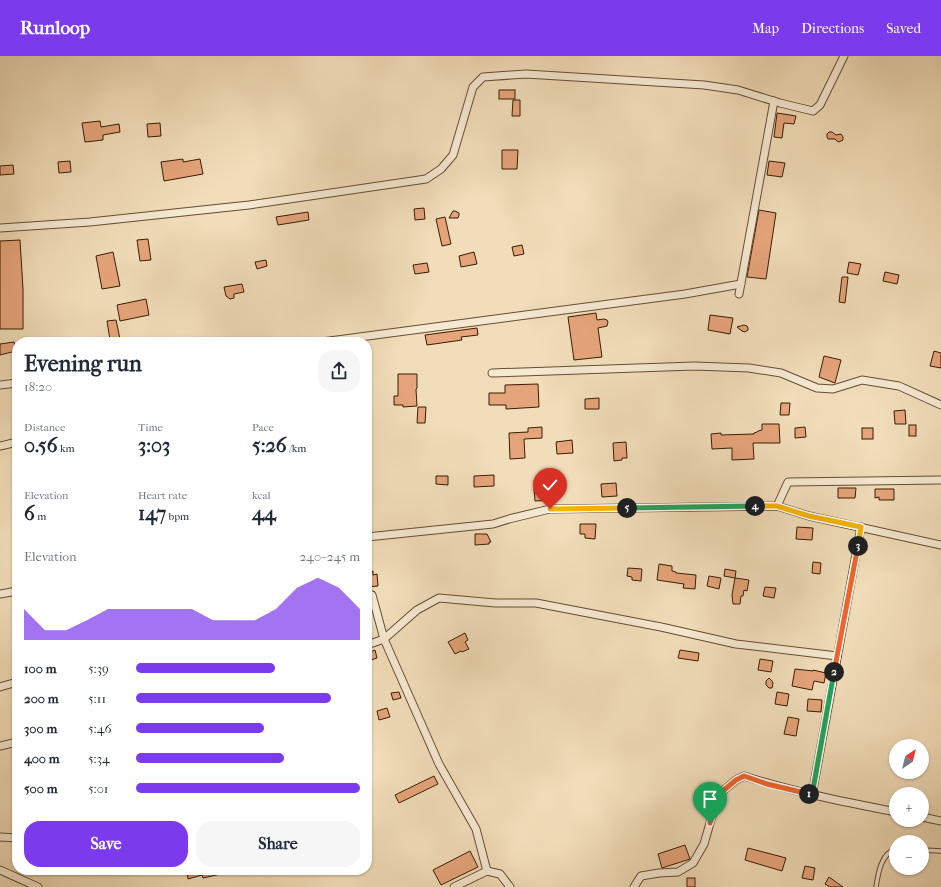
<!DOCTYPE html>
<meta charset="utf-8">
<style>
:root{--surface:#fff;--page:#f6f6f7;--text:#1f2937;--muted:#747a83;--accent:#7c3aed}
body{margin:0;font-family:"IM FELL French Canon",serif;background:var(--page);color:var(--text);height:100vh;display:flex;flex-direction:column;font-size:15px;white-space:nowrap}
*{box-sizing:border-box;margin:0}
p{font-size:13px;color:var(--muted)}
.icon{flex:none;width:22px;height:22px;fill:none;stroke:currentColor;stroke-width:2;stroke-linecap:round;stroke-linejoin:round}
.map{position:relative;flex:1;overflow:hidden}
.drawer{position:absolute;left:12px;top:281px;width:360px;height:538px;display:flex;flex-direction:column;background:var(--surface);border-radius:16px;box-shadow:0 1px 3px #0004}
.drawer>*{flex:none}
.needle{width:26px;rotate:35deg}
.fabs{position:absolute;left:889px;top:683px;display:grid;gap:8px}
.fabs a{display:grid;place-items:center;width:40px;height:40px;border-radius:50%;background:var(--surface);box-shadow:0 1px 3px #0004;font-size:20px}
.pin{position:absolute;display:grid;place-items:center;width:34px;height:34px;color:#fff;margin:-41px -17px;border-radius:50% 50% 50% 0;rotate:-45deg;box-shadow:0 0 4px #0007}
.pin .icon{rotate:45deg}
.km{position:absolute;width:20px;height:20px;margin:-10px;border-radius:50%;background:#222;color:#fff;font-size:11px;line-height:20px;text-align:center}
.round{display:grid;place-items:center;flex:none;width:42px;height:42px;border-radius:16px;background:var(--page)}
.overview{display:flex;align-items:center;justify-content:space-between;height:68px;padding:0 12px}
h1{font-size:22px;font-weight:700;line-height:30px}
.metrics{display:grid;grid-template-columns:repeat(3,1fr);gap:6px;height:68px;padding:4px 12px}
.metrics div{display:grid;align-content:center}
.metrics b{font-size:20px;font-weight:700}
.metrics small{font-size:11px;font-weight:400}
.metrics p{font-size:11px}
.chart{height:112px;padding:8px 12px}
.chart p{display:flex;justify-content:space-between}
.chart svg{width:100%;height:72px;margin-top:4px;fill:var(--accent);opacity:.7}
.cta{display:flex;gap:8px;margin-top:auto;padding:8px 12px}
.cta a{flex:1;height:46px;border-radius:16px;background:var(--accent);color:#fff;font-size:16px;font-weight:700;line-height:46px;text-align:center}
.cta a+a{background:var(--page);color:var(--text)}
ul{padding:0 12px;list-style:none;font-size:13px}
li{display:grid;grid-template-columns:64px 48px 1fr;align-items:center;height:30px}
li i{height:10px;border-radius:5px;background:var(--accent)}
header{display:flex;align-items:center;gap:24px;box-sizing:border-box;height:56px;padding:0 20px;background:var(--accent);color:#fff}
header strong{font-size:19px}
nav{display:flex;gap:22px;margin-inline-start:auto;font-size:14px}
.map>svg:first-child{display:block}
.building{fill:#e6a47a;stroke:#381d05}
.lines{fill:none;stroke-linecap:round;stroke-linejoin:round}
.service-casing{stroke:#664d32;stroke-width:5.5}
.minor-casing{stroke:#664d32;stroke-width:9}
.service{stroke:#f6e9d2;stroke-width:3.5}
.minor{stroke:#f6e9d2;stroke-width:7}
.split-1-casing{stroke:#fff;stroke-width:8}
.split-2-casing{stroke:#fff;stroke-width:8}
.split-3-casing{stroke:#fff;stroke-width:8}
.split-4-casing{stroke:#fff;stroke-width:8}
.split-5-casing{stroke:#fff;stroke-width:8}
.split-6-casing{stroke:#fff;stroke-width:8}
.split-1{stroke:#f0652b;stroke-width:5}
.split-2{stroke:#22a559;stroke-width:5}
.split-3{stroke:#f0652b;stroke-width:5}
.split-4{stroke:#f5b400;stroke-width:5}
.split-5{stroke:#22a559;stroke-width:5}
.split-6{stroke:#f5b400;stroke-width:5}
</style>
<header>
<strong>Runloop</strong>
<nav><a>Map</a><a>Directions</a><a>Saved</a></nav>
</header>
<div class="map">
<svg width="941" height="831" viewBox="0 0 941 831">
<rect width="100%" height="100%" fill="#f1ddb9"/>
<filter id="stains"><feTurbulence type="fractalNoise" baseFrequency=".005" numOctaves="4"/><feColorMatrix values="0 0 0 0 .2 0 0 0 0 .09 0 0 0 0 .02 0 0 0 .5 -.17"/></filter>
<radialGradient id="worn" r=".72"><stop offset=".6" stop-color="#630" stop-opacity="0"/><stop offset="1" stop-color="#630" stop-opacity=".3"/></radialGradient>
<g class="building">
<rect x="499" y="34" width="16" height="9"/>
<path d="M513,44H520V60H512Z"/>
<path d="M777,57L796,60L794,68L784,67L782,82L774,81Z"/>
<path d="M100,65L101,71L119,68L120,76L103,79V84L85,86L82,67Z"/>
<path d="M160,67L161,80L148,81L147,68Z"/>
<path d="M829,76H832L836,79L841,78L843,81V84L839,86L837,85L835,83H828L827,81V78Z"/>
<path d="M502,94H518L517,113H502Z"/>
<path d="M183,103V106L200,103L203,118L164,125L161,106Z"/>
<path d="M70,105L71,116L59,117L58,106Z"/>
<path d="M769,105L785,107L782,121L767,119Z"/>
<path d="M13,109L14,118L0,119V110Z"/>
<path d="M424,152L425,163L415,164L414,153Z"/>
<path d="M759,154L776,157L766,223L747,221Z"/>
<path d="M453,155H455L459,157V159L458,162H449Z"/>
<path d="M308,156L309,164L278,169L276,161Z"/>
<path d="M445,161L451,188L442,190L436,163Z"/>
<path d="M148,183L151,204L140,205L137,184Z"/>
<path d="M20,184L23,233V273H0V185Z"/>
<path d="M522,189L524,198L514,200L512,191Z"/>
<path d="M113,196L120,230L102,233L96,200Z"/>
<path d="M474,196L477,208L461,211L459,200Z"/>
<path d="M266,204L267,210L257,213L255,206Z"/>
<path d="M849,206L861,208L858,219L847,217Z"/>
<path d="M427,207L429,216L415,218L413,209Z"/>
<path d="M885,216L899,219L897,228L883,225Z"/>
<path d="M842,221H848L845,247L839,246Z"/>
<path d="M242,228L244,236L234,238V242L230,243L226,240L224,231Z"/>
<path d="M146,243L149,259L120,265L117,249Z"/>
<path d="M596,257L597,264L604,263L607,264L608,266L607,270L598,272L602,301L574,304L568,261Z"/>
<path d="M710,259L733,262L730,278L708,274Z"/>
<path d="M116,264L120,283L110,284L107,265Z"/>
<path d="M744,269L747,270L748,272V274L745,276L742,275L737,271Z"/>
<path d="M477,272L478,279L461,281L462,284L427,289L425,279Z"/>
<path d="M14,286L16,295L0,299V288Z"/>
<path d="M934,295L941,297V312L930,310Z"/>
<path d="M824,300L841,304L835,327L819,321Z"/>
<path d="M398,318H417V332L416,333L417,350L403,351V349H394V340H398Z"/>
<path d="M538,328L539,351L506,353V349H489V337H505V329Z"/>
<path d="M599,342V353H585V343Z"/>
<path d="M781,347H790L789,359H780Z"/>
<path d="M418,351H426L425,367H417Z"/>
<path d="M905,354L906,368H895L894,355Z"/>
<path d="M762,368H779L780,387H753L754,403L732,404V392L712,393L711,378L721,377V379L754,378V377L757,376L758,375L762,374Z"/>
<rect x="909" y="369" width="7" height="11"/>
<path d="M542,371V382L524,383L525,402L510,403L509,377L528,376V372Z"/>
<path d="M805,371L806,381L795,382V372Z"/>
<rect x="862" y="372" width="11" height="11"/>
<path d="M572,384L573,397L557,398L556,386Z"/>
<path d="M626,386L627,402H622V404L614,405L613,387Z"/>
<path d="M494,419V430L474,431V420Z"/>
<path d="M436,420H448V429L436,428Z"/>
<path d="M616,427L617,440L602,441L601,428Z"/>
<path d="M546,432H553L554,444L535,445L534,433Z"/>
<path d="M838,432H856L855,442H838Z"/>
<path d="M875,433H894V444H879V441L875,442Z"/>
<path d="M580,468H596L595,483L585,482V478H580Z"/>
<path d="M797,471L813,472L812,484L796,483Z"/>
<path d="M475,478H487L491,486H489V488L475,489Z"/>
<path d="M813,506L821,507L820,518L812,517Z"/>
<path d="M659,508L672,510V515L676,516V517L696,519L695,533L683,532L684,528L657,524Z"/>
<path d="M628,512L642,513L641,525L632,524V521L627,520Z"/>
<path d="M725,513L736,515L735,522L724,520Z"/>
<path d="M373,515V519L377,518L378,530L367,531V516Z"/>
<path d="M709,520L721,522L719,533L707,530Z"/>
<path d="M735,522L749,524L747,535L744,534L743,540H741L740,548H733L732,539Z"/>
<path d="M765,531L776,532L774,542L763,540Z"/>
<path d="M465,577L468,584L465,586L469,593L462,596L461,595L455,598L448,586Z"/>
<path d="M375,594L377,602L371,604L368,597Z"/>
<path d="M680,594L699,597L698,605L678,602Z"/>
<path d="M760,603L773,605L771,616L758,614Z"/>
<path d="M795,613L813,615V614L826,617L824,627L814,625L812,634L792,630Z"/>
<path d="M769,622L772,625L773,627L772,632H769L766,629V625Z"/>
<path d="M399,636L401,642L393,644L391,637Z"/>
<path d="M777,636L789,638L787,650L775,648Z"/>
<path d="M808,643L822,644L821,656L807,655Z"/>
<path d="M387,652L390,661L379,664L377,655Z"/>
<path d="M788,661L799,663L796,680L784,678Z"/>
<path d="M434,720L438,728L399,747L395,739Z"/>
<path d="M685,789L690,803L662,812L658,798Z"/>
<path d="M748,792L786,802L782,815L745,804Z"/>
<path d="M470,795L478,811L441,829L433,814Z"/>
<path d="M805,810L815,812L813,824L802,822Z"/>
<path d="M187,814H225V817L203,822L202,819L188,823Z"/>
<path d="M829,821L843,831H830L825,828Z"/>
<rect x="687" y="822" width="8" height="9"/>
</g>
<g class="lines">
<g class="service-casing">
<g id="service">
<path d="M922,794L941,795"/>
<path d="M876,831C878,818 881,797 896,793"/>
</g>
</g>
<g class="minor-casing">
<g id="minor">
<path d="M0,172L90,166L249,149L426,123L441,113L453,99L473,31L483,21L526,18L704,29L738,34L780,47L813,55L820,49L844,0"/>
<path d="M739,238L774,45"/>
<path d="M322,286L685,238L741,228"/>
<path d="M492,317L694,310L749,312L781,317L817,332L833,333L862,324L899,330L941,349"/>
<path d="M0,329L17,327"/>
<path d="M0,390L17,386"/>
<path d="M777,450L788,426L941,424"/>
<path d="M367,481L493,468L509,463L550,453L777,450L809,460L941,489"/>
<path d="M0,538L17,535"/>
<path d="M367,540L372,539L384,583L439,708L476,773L487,815"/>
<path d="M367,589L384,583L417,554L439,542L495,547H536L661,571L736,588L837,600"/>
<path d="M0,631L17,626"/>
<path d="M0,690L17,686"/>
<path d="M812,739L861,471"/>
<path d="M922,761L941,765"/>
<path d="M0,781L17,782"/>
<path d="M0,814L38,831"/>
<path d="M487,815L500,818L510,831"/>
<path d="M454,831L487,815"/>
<path d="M634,831L641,820L659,817L678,816L693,807L704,788L718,739L736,724L744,720C794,736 845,746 896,756"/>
</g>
</g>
<use href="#service" class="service"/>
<use href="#minor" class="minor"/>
</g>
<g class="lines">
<g class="split-1-casing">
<path id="split-1" d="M710,767L718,739L736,724L744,720L767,728L809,738"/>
</g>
<g class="split-2-casing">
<path id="split-2" d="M809,738L812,739L834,616"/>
</g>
<g class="split-3-casing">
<path id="split-3" d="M834,616L858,490"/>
</g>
<g class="split-4-casing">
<path id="split-4" d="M755,450H777L809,460L861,471L858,490"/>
</g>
<g class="split-5-casing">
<path id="split-5" d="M627,452L755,450"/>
</g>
<g class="split-6-casing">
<path id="split-6" d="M550,453L627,452"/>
</g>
<use href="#split-1" class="split-1"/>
<use href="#split-2" class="split-2"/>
<use href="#split-3" class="split-3"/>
<use href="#split-4" class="split-4"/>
<use href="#split-5" class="split-5"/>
<use href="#split-6" class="split-6"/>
</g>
<rect width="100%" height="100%" filter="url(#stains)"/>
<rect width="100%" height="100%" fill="url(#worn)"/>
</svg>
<div class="fabs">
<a><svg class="needle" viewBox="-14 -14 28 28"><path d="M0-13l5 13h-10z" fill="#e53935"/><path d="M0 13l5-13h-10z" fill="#747a83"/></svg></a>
<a>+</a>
<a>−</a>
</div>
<div class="pin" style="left:710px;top:767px;background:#1e9e55"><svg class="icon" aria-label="arrive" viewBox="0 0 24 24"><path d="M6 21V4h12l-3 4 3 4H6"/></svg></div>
<div class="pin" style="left:550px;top:453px;background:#d93025"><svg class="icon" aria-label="check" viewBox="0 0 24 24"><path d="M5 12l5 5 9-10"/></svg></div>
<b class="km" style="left:809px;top:738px">1</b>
<b class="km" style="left:834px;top:616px">2</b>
<b class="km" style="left:858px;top:490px">3</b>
<b class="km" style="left:755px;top:450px">4</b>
<b class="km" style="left:627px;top:452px">5</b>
<section class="drawer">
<div class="overview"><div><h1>Evening run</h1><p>18:20</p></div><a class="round"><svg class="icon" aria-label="share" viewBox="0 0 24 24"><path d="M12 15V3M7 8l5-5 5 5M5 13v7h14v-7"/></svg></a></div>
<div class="metrics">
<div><p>Distance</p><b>0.56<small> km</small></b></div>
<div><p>Time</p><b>3:03</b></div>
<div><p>Pace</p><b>5:26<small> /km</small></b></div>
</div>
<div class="metrics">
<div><p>Elevation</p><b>6<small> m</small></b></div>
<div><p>Heart rate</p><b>147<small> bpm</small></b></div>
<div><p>kcal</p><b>44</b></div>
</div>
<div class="chart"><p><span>Elevation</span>240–245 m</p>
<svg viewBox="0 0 160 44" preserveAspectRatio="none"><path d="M0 44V25L10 38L20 38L30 32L40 25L50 25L60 25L70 25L80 25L90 32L100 32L110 32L120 25L130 12L140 6L150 12L160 25V44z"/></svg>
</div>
<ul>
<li><b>100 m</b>5:39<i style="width:62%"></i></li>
<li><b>200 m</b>5:11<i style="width:87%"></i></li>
<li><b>300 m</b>5:46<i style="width:57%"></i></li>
<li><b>400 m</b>5:34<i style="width:66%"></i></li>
<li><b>500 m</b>5:01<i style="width:100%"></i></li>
</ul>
<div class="cta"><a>Save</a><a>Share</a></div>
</section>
</div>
